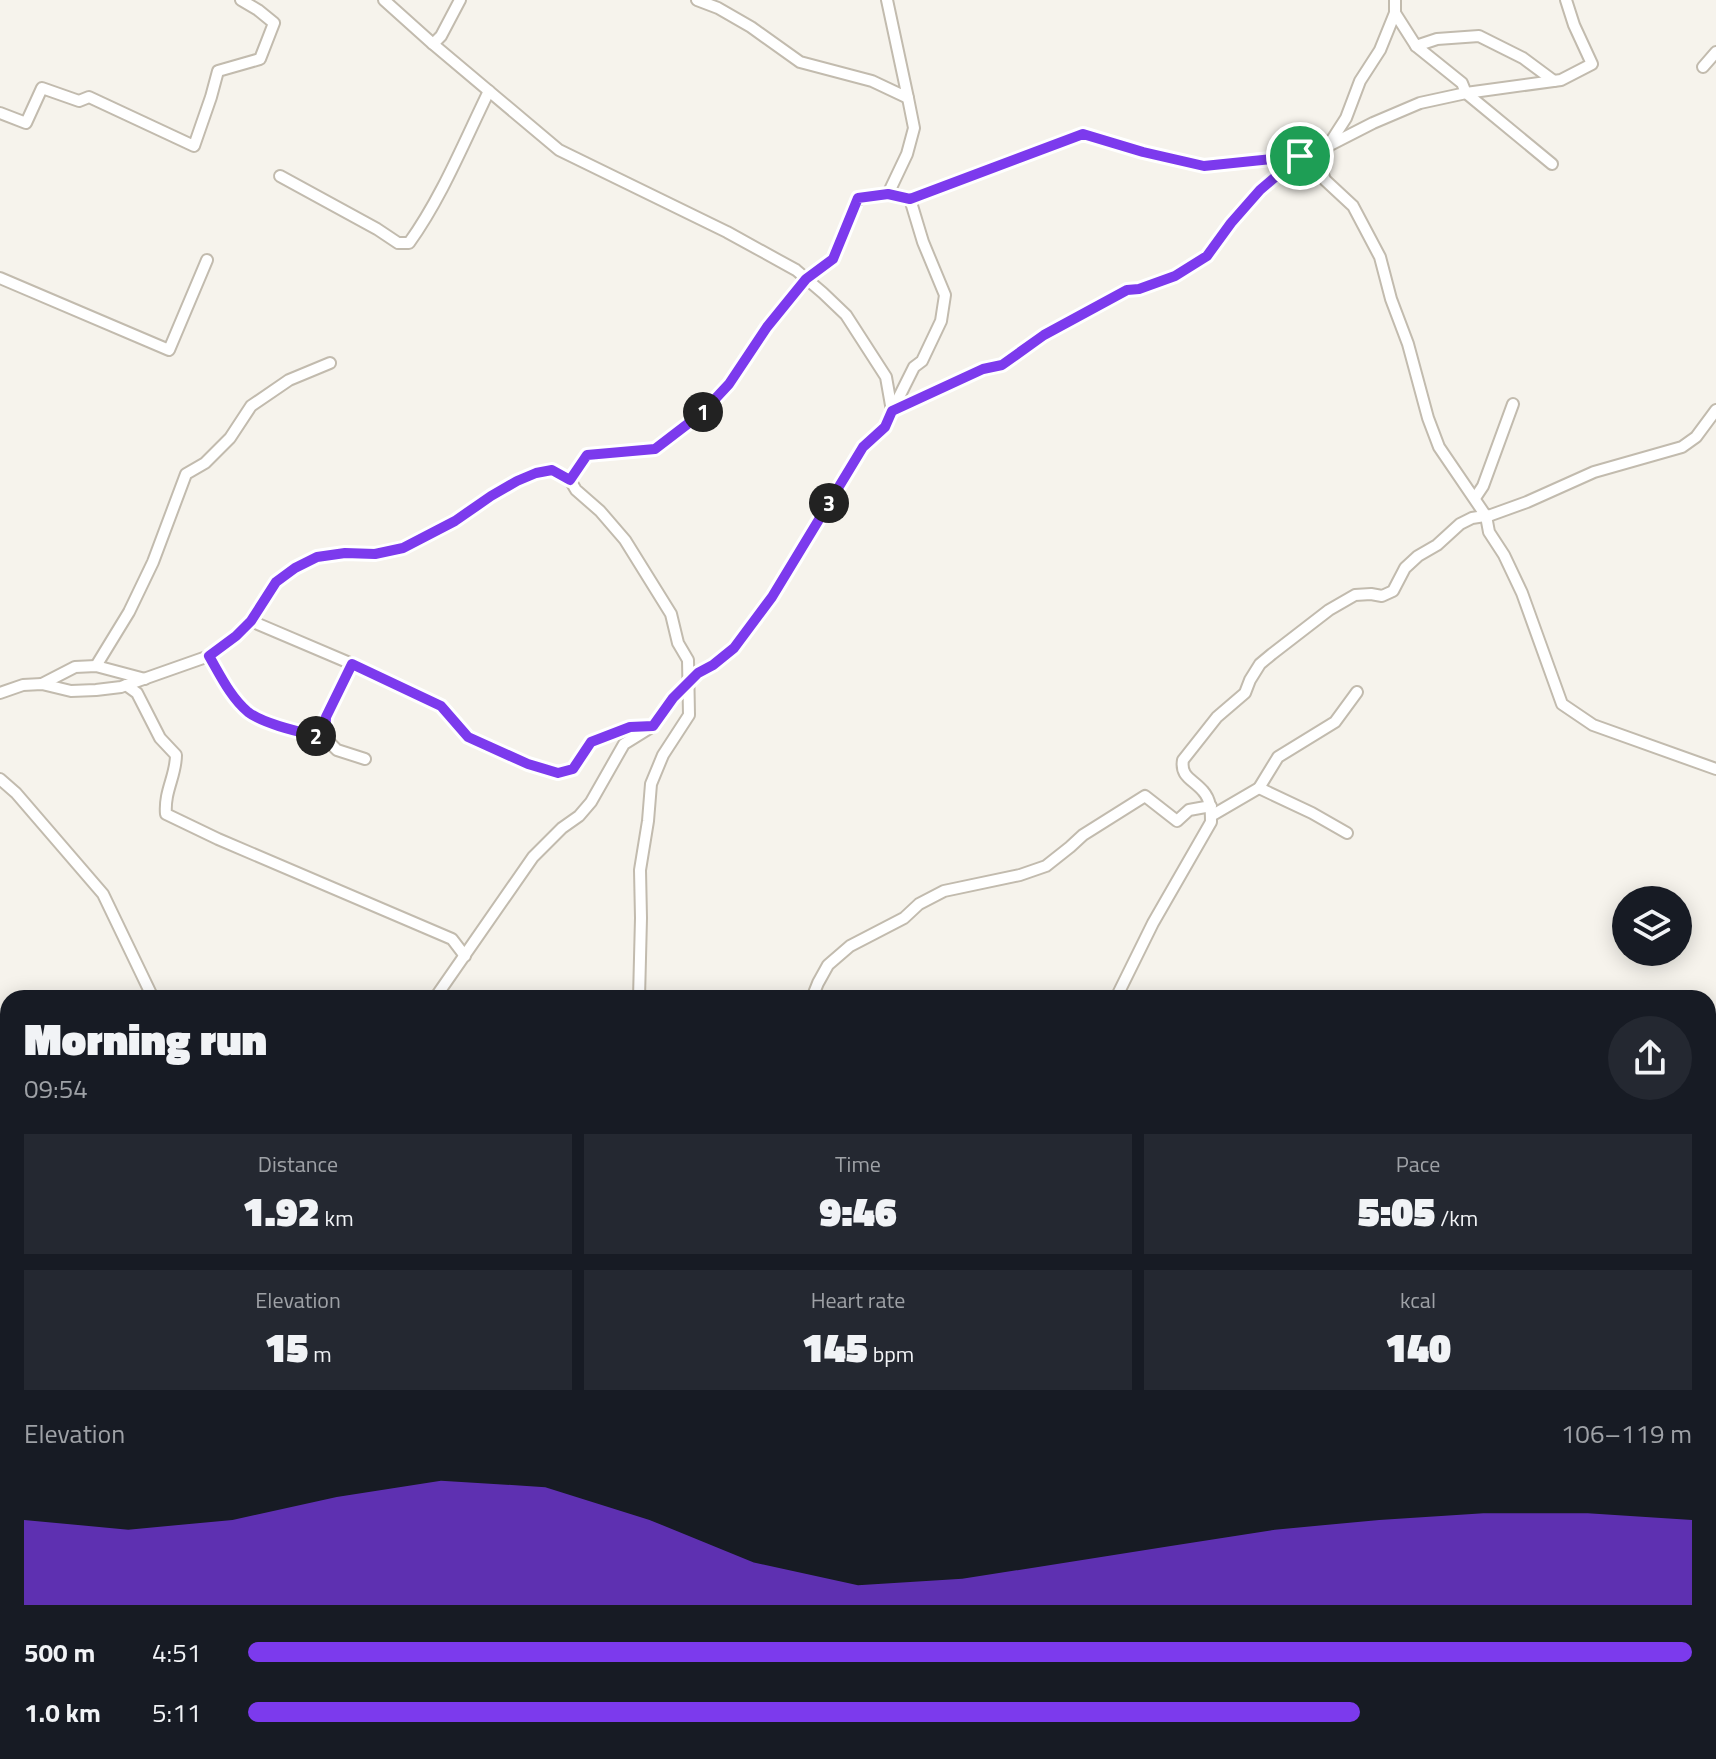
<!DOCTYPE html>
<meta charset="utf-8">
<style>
:root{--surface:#171b24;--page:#242831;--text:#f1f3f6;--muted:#9ea1a6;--accent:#7c3aed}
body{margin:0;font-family:"Titillium Web",sans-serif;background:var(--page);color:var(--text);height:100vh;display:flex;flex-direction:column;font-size:30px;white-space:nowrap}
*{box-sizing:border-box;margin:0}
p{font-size:26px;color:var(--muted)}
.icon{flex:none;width:44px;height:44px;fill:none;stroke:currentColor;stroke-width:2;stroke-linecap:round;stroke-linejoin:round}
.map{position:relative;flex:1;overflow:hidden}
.sheet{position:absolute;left:0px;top:990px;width:1716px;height:770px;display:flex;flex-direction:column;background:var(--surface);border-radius:24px 24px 0 0;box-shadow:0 4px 20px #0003}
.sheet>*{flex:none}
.fabs{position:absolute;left:1612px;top:886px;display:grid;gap:16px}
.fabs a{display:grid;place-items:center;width:80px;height:80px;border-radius:50%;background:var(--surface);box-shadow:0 4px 20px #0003;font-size:40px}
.pin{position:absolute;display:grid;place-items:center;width:68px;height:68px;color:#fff;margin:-34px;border:4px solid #fff;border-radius:50%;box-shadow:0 2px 8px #0007}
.km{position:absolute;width:40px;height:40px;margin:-20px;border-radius:50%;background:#222;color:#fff;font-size:22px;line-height:40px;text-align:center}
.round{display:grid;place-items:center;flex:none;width:84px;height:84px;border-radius:42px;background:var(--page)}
.headline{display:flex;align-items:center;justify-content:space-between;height:136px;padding:0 24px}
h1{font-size:44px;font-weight:800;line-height:60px}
.figures{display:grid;grid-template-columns:repeat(3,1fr);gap:12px;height:136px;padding:8px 24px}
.figures div{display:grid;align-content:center;border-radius:0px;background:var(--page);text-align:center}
.figures b{font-size:40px;font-weight:800}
.figures small{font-size:22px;font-weight:400}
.figures p{font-size:22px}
.chart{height:224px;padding:16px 24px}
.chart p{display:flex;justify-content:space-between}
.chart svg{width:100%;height:144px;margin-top:8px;fill:var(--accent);opacity:.7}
ul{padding:0 24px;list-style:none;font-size:26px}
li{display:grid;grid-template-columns:128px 96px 1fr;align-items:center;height:60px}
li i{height:20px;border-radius:10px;background:var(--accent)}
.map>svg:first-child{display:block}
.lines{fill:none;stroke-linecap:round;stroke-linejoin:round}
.minor-casing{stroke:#c2bbae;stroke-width:14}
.minor{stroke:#fff;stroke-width:10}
.route-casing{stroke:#fff;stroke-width:16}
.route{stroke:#7c3aed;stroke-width:10}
</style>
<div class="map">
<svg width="1716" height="1759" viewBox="0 0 1716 1759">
<rect width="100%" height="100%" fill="#f6f3ec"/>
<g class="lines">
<g class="minor-casing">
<g id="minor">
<path d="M384,0L433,44L559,150L727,232L796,270L823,293L846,315L886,377L892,411L885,427L863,447L772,597L734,648L713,665L698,673L673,698L653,726L624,744L591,802L579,816L562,828L533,857L435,998"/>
<path d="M697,0L718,8L751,27L800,62L872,81L908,98L887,0"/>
<path d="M1395,0V13L1380,50L1360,81L1346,118L1328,146L1321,169L1325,180L1353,206L1380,257L1391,299L1408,344L1428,418L1439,447L1486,516L1489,532L1504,555L1522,593L1562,704L1593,725L1716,769"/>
<path d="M1395,13L1416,46L1462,83L1466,93L1552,164"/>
<path d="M433,44L441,36L460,0"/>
<path d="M1416,46L1437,39L1479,36L1523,58L1554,81"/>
<path d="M1703,67L1716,52"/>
<path d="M908,98L914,128L907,154L888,194L910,199L1083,134L1143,152L1204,166L1300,156L1328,146L1373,123L1420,103L1466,93L1561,80L1592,64L1574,25L1566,0"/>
<path d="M0,113L26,123L42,88L79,101L89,97L194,146L211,97L218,71L260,59L274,23L258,10L241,0"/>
<path d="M280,176L377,229L398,243H409C442,197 464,142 489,91"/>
<path d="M0,278L169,350L207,260"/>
<path d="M892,411L983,369L1002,365L1044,335L1127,290L1139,289L1175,276L1207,256L1231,223L1260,190L1299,156"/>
<path d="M892,411L914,367L922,361L941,321L945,295L923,242L910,199"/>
<path d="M570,480L587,455L655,449L702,413L729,384L767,327L806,279L833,259L858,198L888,194"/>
<path d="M1475,498L1483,486L1513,404"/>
<path d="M251,621L352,664L326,717L325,738L337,750L365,759"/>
<path d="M209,656C220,675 231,698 248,712C264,725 305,733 325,738"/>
<path d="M352,664L441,706L468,737L528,764L558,773L573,769L591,742L630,727L650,726"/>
<path d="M96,666L129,612L153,562L186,474L205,463L230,438L251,406L289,380L330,363"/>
<path d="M42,684L75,667L96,666L145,679"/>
<path d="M126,685L137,693L160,738L176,755C176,776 164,791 166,814L218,839L452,939L465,956"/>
<path d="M0,693L23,685L42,684L71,691L96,690L121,687L209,656L236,636L251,621L276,582L295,568L317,557L345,553L375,554L403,548L455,521L491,496L517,481L536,473L552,470L570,480L576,490L600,511L625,540L671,614L678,643L688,660L689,715L663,755L651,784L648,821L640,870L641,918L639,998"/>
<path d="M0,779L16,793L103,894L153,998"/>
<path d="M1259,788L1312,813L1347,833"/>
<path d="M1211,816L1259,788L1278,757L1335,722L1357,692"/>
<path d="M812,998L818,983L828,965L850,946L904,918L919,904L944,891L1020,875L1046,866L1070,847L1083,835L1145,796L1177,821L1189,810L1211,806"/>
<path d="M1116,998L1153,923L1211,822C1211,811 1211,800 1203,791C1193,779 1180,777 1183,760L1217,717L1245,693L1250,680L1260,664L1272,654L1329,610L1355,595L1371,594L1382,596L1393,591L1405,568L1418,556L1437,545L1460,524L1472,518L1491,515L1527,502L1594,472L1682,447L1696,437L1716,410"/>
<path d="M1708,1347L1716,1336"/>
<path d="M1708,1549L1716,1546"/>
<path d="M1708,1598L1716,1563"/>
<path d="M0,1600L8,1584"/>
<path d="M0,1721L8,1727"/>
<path d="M47,1752L59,1759"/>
<path d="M713,1752L719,1759"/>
<path d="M779,1759L795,1752"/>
<path d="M1674,1759L1675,1752"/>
</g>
</g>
<use href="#minor" class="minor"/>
</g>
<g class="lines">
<g class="route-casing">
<path id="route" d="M1083,134L1143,152L1204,166L1300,156L1260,190L1231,223L1207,256L1175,276L1139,289L1127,290L1044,335L1002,365L983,369L892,411L885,427L863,447L772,597L734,648L713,665L698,673L673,698L653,726L630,727L591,742L573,769L558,773L528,764L468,737L441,706L352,664L326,717L325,738C305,733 265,725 248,712C231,698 220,675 209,656L236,636L251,621L276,582L295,568L317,557L345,553L375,554L403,548L455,521L491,496L517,481L536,473L552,470L570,480L587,455L655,449L702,413L729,384L767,327L806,279L833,259L858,198L888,194L910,199Z"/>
</g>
<use href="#route" class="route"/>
</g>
</svg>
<div class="fabs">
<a><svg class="icon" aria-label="layers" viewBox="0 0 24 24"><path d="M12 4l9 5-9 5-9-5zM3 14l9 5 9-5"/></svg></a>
</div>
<div class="pin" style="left:1300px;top:156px;background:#1e9e55"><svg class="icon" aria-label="arrive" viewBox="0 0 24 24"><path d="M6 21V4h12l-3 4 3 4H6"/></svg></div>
<b class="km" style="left:703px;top:412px">1</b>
<b class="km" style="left:316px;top:736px">2</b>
<b class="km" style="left:829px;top:503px">3</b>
<section class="sheet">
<div class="headline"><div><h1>Morning run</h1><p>09:54</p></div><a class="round"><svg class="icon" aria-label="share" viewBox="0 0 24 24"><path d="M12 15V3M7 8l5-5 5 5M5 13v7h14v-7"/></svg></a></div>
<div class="figures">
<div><p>Distance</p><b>1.92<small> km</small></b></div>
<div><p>Time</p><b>9:46</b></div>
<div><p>Pace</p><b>5:05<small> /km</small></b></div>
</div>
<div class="figures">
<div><p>Elevation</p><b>15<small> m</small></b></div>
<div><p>Heart rate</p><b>145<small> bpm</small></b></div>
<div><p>kcal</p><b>140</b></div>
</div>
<div class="chart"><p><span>Elevation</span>106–119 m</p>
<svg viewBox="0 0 160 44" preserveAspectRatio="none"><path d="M0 44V18L10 21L20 18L30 11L40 6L50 8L60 18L70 31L80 38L90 36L100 31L110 26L120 21L130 18L140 16L150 16L160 18V44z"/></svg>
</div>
<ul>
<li><b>500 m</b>4:51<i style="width:100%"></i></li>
<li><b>1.0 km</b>5:11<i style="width:77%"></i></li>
</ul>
</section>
</div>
